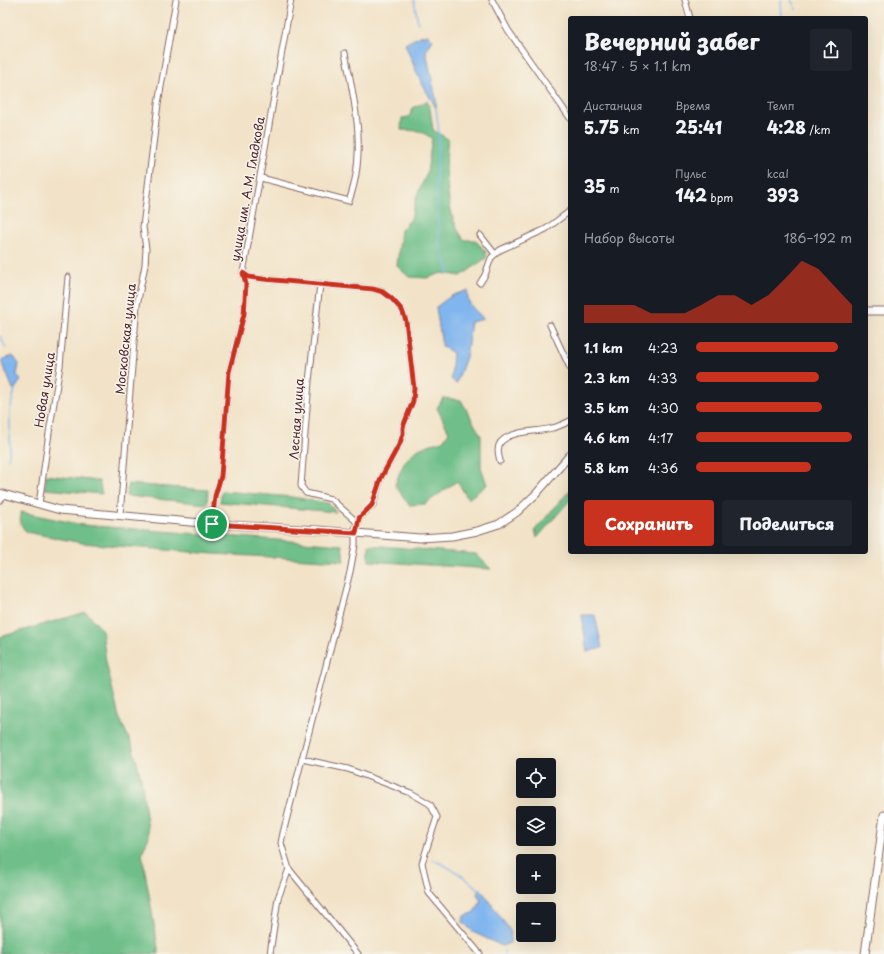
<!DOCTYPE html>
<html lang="ru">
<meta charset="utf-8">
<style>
:root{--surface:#171b24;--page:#20242c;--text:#f1f3f6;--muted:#9ea1a6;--accent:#c8321e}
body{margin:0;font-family:"Playpen Sans",sans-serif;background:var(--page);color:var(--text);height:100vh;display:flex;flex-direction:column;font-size:15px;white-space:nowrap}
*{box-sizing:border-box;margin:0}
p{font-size:13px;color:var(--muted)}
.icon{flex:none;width:22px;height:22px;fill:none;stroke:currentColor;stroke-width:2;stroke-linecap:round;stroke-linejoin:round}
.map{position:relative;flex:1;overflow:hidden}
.side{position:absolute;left:568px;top:16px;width:300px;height:538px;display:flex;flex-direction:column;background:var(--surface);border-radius:4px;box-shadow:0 4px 16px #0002}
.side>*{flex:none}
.controls{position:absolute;left:516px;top:758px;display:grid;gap:8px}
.controls a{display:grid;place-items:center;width:40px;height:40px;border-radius:4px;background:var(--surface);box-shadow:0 4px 16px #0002;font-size:20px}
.pin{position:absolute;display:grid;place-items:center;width:34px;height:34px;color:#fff;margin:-17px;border:2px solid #fff;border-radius:50%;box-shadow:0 1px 4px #0007}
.round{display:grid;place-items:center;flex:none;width:42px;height:42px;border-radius:4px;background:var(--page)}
.headline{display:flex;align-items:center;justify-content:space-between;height:68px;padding:0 16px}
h1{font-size:22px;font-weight:800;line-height:30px}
.figures{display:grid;grid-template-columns:repeat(3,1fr);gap:6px;height:68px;padding:4px 16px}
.figures div{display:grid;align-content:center}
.figures b{font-size:17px;font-weight:800}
.figures small{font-size:11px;font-weight:400}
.figures p{font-size:11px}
.chart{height:112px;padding:8px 16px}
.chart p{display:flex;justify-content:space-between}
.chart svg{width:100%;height:72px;margin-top:4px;fill:var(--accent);opacity:.7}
.action{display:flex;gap:8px;margin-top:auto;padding:8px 16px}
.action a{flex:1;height:46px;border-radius:4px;background:var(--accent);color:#fff;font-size:16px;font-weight:800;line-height:46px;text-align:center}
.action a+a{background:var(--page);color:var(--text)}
ul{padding:0 16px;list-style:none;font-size:13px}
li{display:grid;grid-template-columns:64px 48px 1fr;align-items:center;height:30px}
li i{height:10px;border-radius:5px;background:var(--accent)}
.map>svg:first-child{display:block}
.forest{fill:#6fbf8a;stroke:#5c6f5a}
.water{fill:#80b5ee;stroke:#656a8c}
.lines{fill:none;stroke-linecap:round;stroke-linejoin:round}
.stream{stroke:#80b5ee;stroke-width:1.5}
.street-casing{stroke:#856462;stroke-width:7}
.secondary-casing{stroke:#856462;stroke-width:9}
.street{stroke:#fff;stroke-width:5}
.secondary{stroke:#fff;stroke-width:7}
.route-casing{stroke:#fff;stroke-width:8}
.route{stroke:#c8321e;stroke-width:5}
.labels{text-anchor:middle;stroke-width:3;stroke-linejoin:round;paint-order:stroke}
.street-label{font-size:12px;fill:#4a1f2b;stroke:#f7f3e8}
</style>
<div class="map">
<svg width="884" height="954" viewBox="0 0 884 954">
<rect width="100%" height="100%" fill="#f7f3e8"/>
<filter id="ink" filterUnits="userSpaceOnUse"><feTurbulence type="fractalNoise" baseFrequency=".025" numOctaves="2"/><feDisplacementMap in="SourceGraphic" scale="8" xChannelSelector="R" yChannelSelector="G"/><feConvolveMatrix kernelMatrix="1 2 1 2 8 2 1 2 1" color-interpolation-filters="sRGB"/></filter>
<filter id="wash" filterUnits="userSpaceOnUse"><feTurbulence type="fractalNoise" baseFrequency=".012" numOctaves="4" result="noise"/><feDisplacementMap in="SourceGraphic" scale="16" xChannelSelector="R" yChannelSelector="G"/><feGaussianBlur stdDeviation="0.9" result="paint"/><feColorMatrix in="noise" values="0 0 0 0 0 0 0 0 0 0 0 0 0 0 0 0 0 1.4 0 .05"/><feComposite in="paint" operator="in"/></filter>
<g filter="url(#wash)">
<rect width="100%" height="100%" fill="#f2e3c8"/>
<g class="forest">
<path d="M427,101L430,109L433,130L448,139C444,164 446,222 465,240H475L486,252V258L461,276L442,273L427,278L409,277L397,266L401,230L411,219L417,195L427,173L432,138L420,131L401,130L402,118L409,117L413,108Z"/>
<path d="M443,398L461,400L481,436V467L487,485L468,499L457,481L425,504L409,505L395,485C405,456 412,448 443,441L449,432L437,408Z"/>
<path d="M46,475L99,481L102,494L45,489Z"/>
<path d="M128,484L208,490L207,504L126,496Z"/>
<path d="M570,490V500L537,538L535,530Z"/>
<path d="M222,491L292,497L328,503L336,512L220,502Z"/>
<path d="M21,512L83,525L342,545L344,561L214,554L82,543L26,532L20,523Z"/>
<path d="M369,545L476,554L491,569L369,561Z"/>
<path d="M86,612L102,630L106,662L119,717L132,745L141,778L149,837L142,853L159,954H0V637Z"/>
</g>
<g class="water">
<path d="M428,35L433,40L426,51L436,99V108L419,78L405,44L420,36Z"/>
<path d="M468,290C465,303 475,310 484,319L471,322L466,357L456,384L451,379L453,353L442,346L436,307L451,296Z"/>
<path d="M13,356L19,364L17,375L21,380L15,389H13L1,360Z"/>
<path d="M582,615H595L602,648L587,652Z"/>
<path d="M480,888L511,932L510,943L502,946L473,932L463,922L464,916L473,913L481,902L477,893Z"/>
</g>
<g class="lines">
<g class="stream">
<path d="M414,0L418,23"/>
<path d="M781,0L782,18"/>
<path d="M791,0L796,9"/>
<path d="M436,108L439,133L436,179L439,239L449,274"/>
<path d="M0,336L6,348"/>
<path d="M8,459L10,448V410L15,389"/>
<path d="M433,860C450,867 466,877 479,890"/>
<path d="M504,951V954"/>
</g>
</g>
</g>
<g filter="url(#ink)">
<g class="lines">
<g class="street-casing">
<g id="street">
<path d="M492,0L508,30L570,118"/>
<path d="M685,0L690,18"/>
<path d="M261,178L349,201C367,152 355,102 345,53"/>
<path d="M480,235L495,254"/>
<path d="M243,273L249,277L263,279L373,289L383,292L391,298L402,310L406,321L414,388L413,401L403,427V434L400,443L381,478L373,505L359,518L355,529V545L350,572L283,833L281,843L289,869"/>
<path d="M480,283L485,275L491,258L500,250L546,229L570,211"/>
<path d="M320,284L309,381L301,486L306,493L331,499L358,523"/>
<path d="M550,325L570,368"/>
<path d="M500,461C498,454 496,445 503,440C515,430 538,432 552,428C558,427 564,424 570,421"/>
<path d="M0,500L5,494"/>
<path d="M39,504L49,433L60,366L68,277"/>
<path d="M120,515L137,305L145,265L146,249L143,227L158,104L176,0"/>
<path d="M212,524L215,496L221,476L229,372L244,314L246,284L243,273L291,0"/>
<path d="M302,759L348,769L411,793L430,804L437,817L422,863L429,893L480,954"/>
<path d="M270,954L278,898L289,869L358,954"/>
</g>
</g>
<g class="secondary-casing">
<g id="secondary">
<path d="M866,311H884"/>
<path d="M0,493L60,510L212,524L317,530L420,538L452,536L477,531L499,524L517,512L536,494L570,455"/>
<path d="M865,954L884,815"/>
</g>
</g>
<use href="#street" class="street"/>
<use href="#secondary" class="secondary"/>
</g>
</g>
<g class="lines" filter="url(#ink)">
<g class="route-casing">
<path id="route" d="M243,273L249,277L263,279L373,289L383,292L391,298L402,310L406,321L414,388L413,401L403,427V434L400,443L381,478L372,505L359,518L356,533L212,524L215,496L221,476L229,372L244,314L246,284Z"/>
</g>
<use href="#route" class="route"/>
</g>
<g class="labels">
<g class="street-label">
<text transform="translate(248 189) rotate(-80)" y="4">улица им. А.М. Гладкова</text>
<text transform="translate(126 339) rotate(-84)" y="4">Московская улица</text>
<text transform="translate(45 390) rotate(-81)" y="4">Новая улица</text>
<text transform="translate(297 419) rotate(-86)" y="4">Лесная улица</text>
</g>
</g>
</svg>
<div class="controls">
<a><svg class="icon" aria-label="locate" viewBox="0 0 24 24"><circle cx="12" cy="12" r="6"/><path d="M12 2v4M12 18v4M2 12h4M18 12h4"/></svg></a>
<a><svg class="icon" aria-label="layers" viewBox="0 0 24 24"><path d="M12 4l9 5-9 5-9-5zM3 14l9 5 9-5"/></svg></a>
<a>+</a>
<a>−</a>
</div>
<div class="pin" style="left:212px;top:524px;background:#1e9e55"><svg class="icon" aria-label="arrive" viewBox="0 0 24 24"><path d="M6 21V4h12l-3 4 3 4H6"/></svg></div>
<section class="side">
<div class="headline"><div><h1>Вечерний забег</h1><p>18:47 · 5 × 1.1 km</p></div><a class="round"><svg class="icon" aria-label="share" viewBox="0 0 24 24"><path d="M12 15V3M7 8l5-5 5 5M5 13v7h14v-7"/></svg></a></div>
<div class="figures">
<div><p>Дистанция</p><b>5.75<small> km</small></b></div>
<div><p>Время</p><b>25:41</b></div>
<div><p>Темп</p><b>4:28<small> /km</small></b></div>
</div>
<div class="figures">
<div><b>35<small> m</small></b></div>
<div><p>Пульс</p><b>142<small> bpm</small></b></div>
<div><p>kcal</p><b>393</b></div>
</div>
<div class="chart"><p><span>Набор высоты</span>186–192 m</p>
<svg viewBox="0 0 160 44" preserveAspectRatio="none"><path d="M0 44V33L10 33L20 33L30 33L40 38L50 38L60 38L70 33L80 27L90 27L100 33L110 27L120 17L130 6L140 11L150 22L160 33V44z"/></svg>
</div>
<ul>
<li><b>1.1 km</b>4:23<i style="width:91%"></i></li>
<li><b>2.3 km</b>4:33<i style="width:79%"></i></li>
<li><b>3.5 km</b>4:30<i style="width:81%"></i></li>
<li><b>4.6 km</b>4:17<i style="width:100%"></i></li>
<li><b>5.8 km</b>4:36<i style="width:74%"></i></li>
</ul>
<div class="action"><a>Сохранить</a><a>Поделиться</a></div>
</section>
</div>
